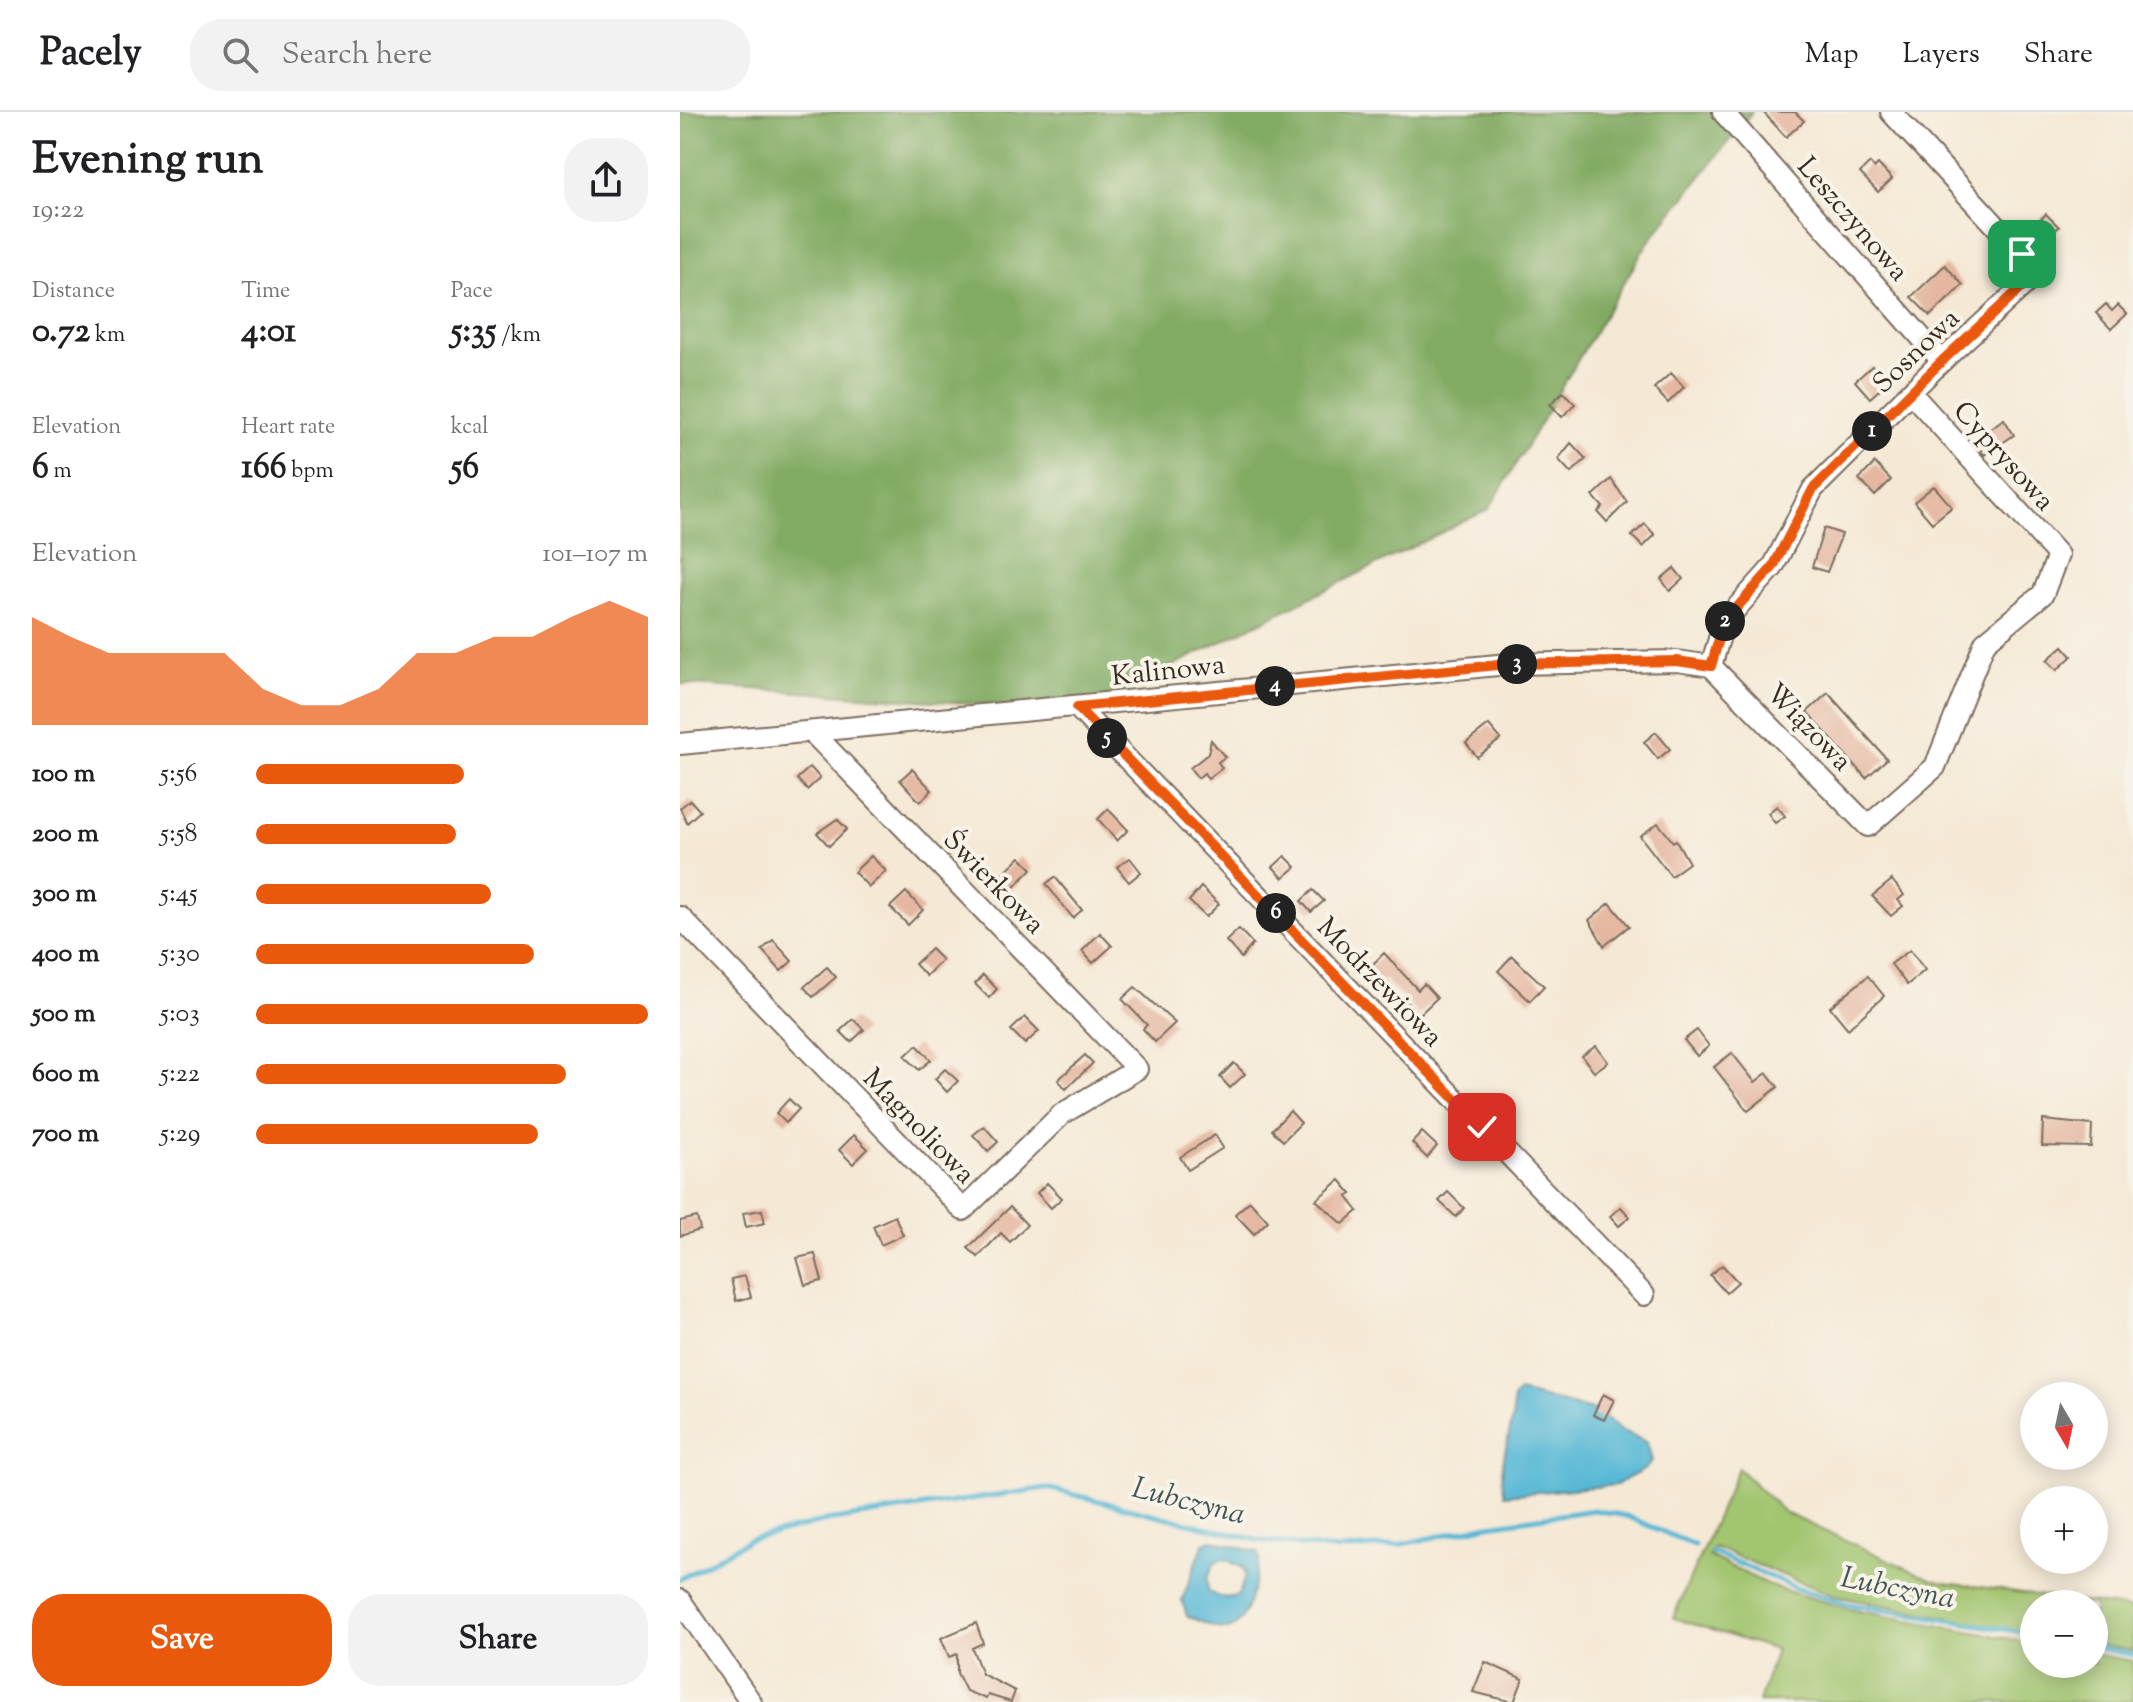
<!DOCTYPE html>
<meta charset="utf-8">
<style>
:root{--surface:#fff;--page:#f2f2f2;--text:#202124;--muted:#757577;--line:#e0e0e0;--accent:#ea580c}
body{margin:0;font-family:"Sorts Mill Goudy",serif;background:var(--page);color:var(--text);height:100vh;display:flex;flex-direction:column;font-size:30px;white-space:nowrap}
*{box-sizing:border-box;margin:0}
p{font-size:26px;color:var(--muted)}
.icon{flex:none;width:44px;height:44px;fill:none;stroke:currentColor;stroke-width:2;stroke-linecap:round;stroke-linejoin:round}
.map{position:relative;flex:1;overflow:hidden}
.side{display:flex;flex-direction:column;background:var(--surface);width:680px}
.side>*{flex:none}
.needle{width:52px;rotate:171deg}
.fabs{position:absolute;left:1340px;top:1270px;display:grid;gap:16px}
.fabs a{display:grid;place-items:center;width:88px;height:88px;border-radius:50%;background:var(--surface);box-shadow:0 4px 20px #0003;font-size:40px}
.pin{position:absolute;display:grid;place-items:center;width:68px;height:68px;color:#fff;margin:-34px;border-radius:16px;box-shadow:0 4px 12px #0006}
.km{position:absolute;width:40px;height:40px;margin:-20px;border-radius:50%;background:#222;color:#fff;font-size:22px;line-height:40px;text-align:center}
.round{display:grid;place-items:center;flex:none;width:84px;height:84px;border-radius:32px;background:var(--page)}
.overview{display:flex;align-items:center;justify-content:space-between;height:136px;padding:0 32px}
h1{font-size:44px;font-weight:800;line-height:60px}
.figures{display:grid;grid-template-columns:repeat(3,1fr);gap:12px;height:136px;padding:8px 32px}
.figures div{display:grid;align-content:center}
.figures b{font-size:34px;font-weight:800}
.figures small{font-size:22px;font-weight:400}
.figures p{font-size:22px}
.chart{height:224px;padding:16px 32px}
.chart p{display:flex;justify-content:space-between}
.chart svg{width:100%;height:144px;margin-top:8px;fill:var(--accent);opacity:.7}
.primary-button{display:flex;gap:16px;margin-top:auto;padding:16px 32px}
.primary-button a{flex:1;height:92px;border-radius:32px;background:var(--accent);color:#fff;font-size:32px;font-weight:800;line-height:92px;text-align:center}
.primary-button a+a{background:var(--page);color:var(--text)}
ul{padding:0 32px;list-style:none;font-size:26px}
li{display:grid;grid-template-columns:128px 96px 1fr;align-items:center;height:60px}
li i{height:20px;border-radius:10px;background:var(--accent)}
header{display:flex;align-items:center;gap:48px;box-sizing:border-box;height:112px;padding:0 40px;background:var(--surface);border-bottom:2px solid var(--line)}
header strong{font-size:38px}
nav{display:flex;gap:44px;margin-inline-start:auto;font-size:28px}
.search{width:560px;height:72px;background:var(--page);display:flex;align-items:center;gap:20px;box-sizing:border-box;padding:0 28px;border-radius:32px;color:var(--muted);font-size:30px}
main{display:flex;flex:1;min-height:0}
.map>svg:first-child{display:block}
.green{fill:#a2c56f;stroke:#6e7846;stroke-width:2}
.forest{fill:#81aa62;stroke:#5e6a40;stroke-width:2}
.water{fill:#57b8d5;stroke:#49717a;stroke-width:2;fill-rule:evenodd}
.lines{fill:none;stroke-linecap:round;stroke-linejoin:round}
.stream{stroke:#57b8d5;stroke-width:5}
.building{fill:#e5b7a1}
.minor-casing{stroke:#7c6d5e;stroke-width:24}
.minor{stroke:#fff;stroke-width:20}
.route-casing{stroke:#fff;stroke-width:16}
.route{stroke:#ea580c;stroke-width:10}
.labels{text-anchor:middle;stroke-width:8;stroke-linejoin:round;paint-order:stroke}
.street-label{font-size:28px;fill:#3b2a1e;stroke:#f7f3e8}
.water-label{font-size:30px;font-style:italic;fill:#435555;stroke:#f7f3e8}
</style>
<header>
<strong>Pacely</strong>
<div class="search"><svg class="icon" aria-label="search" viewBox="0 0 24 24"><circle cx="10" cy="10" r="6"/><path d="M15 15l6 6"/></svg>Search here</div>
<nav><a>Map</a><a>Layers</a><a>Share</a></nav>
</header>
<main>
<section class="side">
<div class="overview"><div><h1>Evening run</h1><p>19:22</p></div><a class="round"><svg class="icon" aria-label="share" viewBox="0 0 24 24"><path d="M12 15V3M7 8l5-5 5 5M5 13v7h14v-7"/></svg></a></div>
<div class="figures">
<div><p>Distance</p><b>0.72<small> km</small></b></div>
<div><p>Time</p><b>4:01</b></div>
<div><p>Pace</p><b>5:35<small> /km</small></b></div>
</div>
<div class="figures">
<div><p>Elevation</p><b>6<small> m</small></b></div>
<div><p>Heart rate</p><b>166<small> bpm</small></b></div>
<div><p>kcal</p><b>56</b></div>
</div>
<div class="chart"><p><span>Elevation</span>101–107 m</p>
<svg viewBox="0 0 160 44" preserveAspectRatio="none"><path d="M0 44V11L10 17L20 22L30 22L40 22L50 22L60 33L70 38L80 38L90 33L100 22L110 22L120 17L130 17L140 11L150 6L160 11V44z"/></svg>
</div>
<ul>
<li><b>100 m</b>5:56<i style="width:53%"></i></li>
<li><b>200 m</b>5:58<i style="width:51%"></i></li>
<li><b>300 m</b>5:45<i style="width:60%"></i></li>
<li><b>400 m</b>5:30<i style="width:71%"></i></li>
<li><b>500 m</b>5:03<i style="width:100%"></i></li>
<li><b>600 m</b>5:22<i style="width:79%"></i></li>
<li><b>700 m</b>5:29<i style="width:72%"></i></li>
</ul>
<div class="primary-button"><a>Save</a><a>Share</a></div>
</section>
<div class="map">
<svg width="1453" height="1590" viewBox="0 0 1453 1590">
<rect width="100%" height="100%" fill="#f7f3e8"/>
<filter id="ink" filterUnits="userSpaceOnUse"><feTurbulence type="fractalNoise" baseFrequency=".0125" numOctaves="2"/><feDisplacementMap in="SourceGraphic" scale="16" xChannelSelector="R" yChannelSelector="G"/><feConvolveMatrix kernelMatrix="1 2 1 2 8 2 1 2 1" color-interpolation-filters="sRGB"/></filter>
<filter id="wash" filterUnits="userSpaceOnUse"><feTurbulence type="fractalNoise" baseFrequency=".006" numOctaves="4" result="noise"/><feDisplacementMap in="SourceGraphic" scale="32" xChannelSelector="R" yChannelSelector="G"/><feGaussianBlur stdDeviation="1.8" result="paint"/><feColorMatrix in="noise" values="0 0 0 0 0 0 0 0 0 0 0 0 0 0 0 0 0 1.4 0 .05"/><feComposite in="paint" operator="in"/></filter>
<g filter="url(#wash)">
<rect width="100%" height="100%" fill="#f5e9d6"/>
<path class="green" d="M1058,1356L1105,1401L1253,1468L1453,1497V1539L1414,1532V1492H1354V1522L1154,1484L1034,1435L1029,1444L1093,1475L1173,1498L1354,1531V1552H1414V1542L1453,1549V1590H1079L1096,1538L993,1506Z"/>
<path class="forest" d="M0,0H1072L967,132L809,397L401,599L0,572Z"/>
<g class="water">
<path d="M839,1280L920,1300L938,1317L967,1330L972,1349C964,1362 949,1363 937,1373L825,1383C815,1348 836,1318 833,1287Z"/>
<path d="M532,1428L578,1440L580,1447C575,1465 568,1519 544,1517C532,1516 518,1508 507,1504L502,1488L524,1431ZM545,1447L563,1456L565,1465L558,1483C547,1488 538,1486 528,1479L527,1466L535,1450Z"/>
</g>
<g class="lines">
<g class="stream">
<path d="M1032,1440L1118,1477L1167,1492L1354,1522"/>
<path d="M0,1467L69,1428L146,1409L367,1376L577,1428L659,1438L718,1433L809,1413L914,1398L946,1404L1014,1433"/>
<path d="M1414,1535L1453,1543"/>
</g>
</g>
<g id="blocks">
<g class="building">
<path d="M1083,0H1115L1124,9L1106,25Z"/>
<path d="M1190,51L1194,56L1198,52L1212,67L1198,80L1180,61Z"/>
<path d="M1366,102L1379,115L1365,127L1354,113Z"/>
<path d="M1265,153L1283,173L1250,204L1231,185Z"/>
<path d="M1426,192L1432,199L1438,193L1447,202L1431,217L1416,201Z"/>
<path d="M1192,254L1207,271L1190,286L1175,269Z"/>
<path d="M991,261L1004,275L988,291L974,276Z"/>
<path d="M883,280L895,292L882,305L870,292Z"/>
<path d="M1324,307L1334,323L1304,343L1294,327Z"/>
<path d="M891,331L906,347L891,361L878,347Z"/>
<path d="M1195,351L1211,368L1195,384L1179,367Z"/>
<path d="M931,367L947,390L927,410L918,400L923,395L913,384Z"/>
<path d="M1254,374L1272,395L1252,411L1234,390Z"/>
<path d="M965,412L975,423L963,435L952,424Z"/>
<path d="M1144,416L1162,422L1147,460L1132,455Z"/>
<path d="M994,456L1003,467L990,479L981,467Z"/>
<path d="M1383,534L1392,544L1377,558L1367,548Z"/>
<path d="M1148,581L1207,647L1186,666L1127,600Z"/>
<path d="M809,613L821,627L797,645L786,631Z"/>
<path d="M976,620L990,637L978,647L964,630Z"/>
<path d="M531,628L545,645L538,650L542,656L528,667L524,661L518,666L510,656L528,642Z"/>
<path d="M130,655L140,666L127,678L117,667Z"/>
<path d="M232,657L252,678L240,690L220,668Z"/>
<path d="M10,688L20,699L7,711L0,696Z"/>
<path d="M1097,694L1105,704L1095,711L1088,701Z"/>
<path d="M428,697L448,718L437,729L418,707Z"/>
<path d="M157,707L167,717L149,734L137,721Z"/>
<path d="M978,711L993,730L996,728L1009,751L991,764L960,724Z"/>
<path d="M191,744L206,759L189,775L174,760Z"/>
<path d="M605,744L616,755L603,766L593,755Z"/>
<path d="M340,745L352,757L331,778L319,765Z"/>
<path d="M450,746L461,760L449,770L437,755Z"/>
<path d="M375,765L402,798L393,806L366,772Z"/>
<path d="M1212,768L1224,783L1218,788L1223,794L1211,804L1192,784Z"/>
<path d="M521,775L539,792L526,805L509,789Z"/>
<path d="M633,778L644,789L631,800L621,789Z"/>
<path d="M226,780L243,798L228,813L210,795Z"/>
<path d="M930,791L949,814L924,834L909,808Z"/>
<path d="M559,817L573,832L561,846L546,829Z"/>
<path d="M420,821L432,834L413,851L402,839Z"/>
<path d="M93,828L112,849L101,859L82,838Z"/>
<path d="M251,837L262,848L246,864L235,852Z"/>
<path d="M1230,838L1245,858L1227,873L1211,852Z"/>
<path d="M704,841L738,878L744,872L757,886L739,903L704,867L701,870L688,857Z"/>
<path d="M832,844L864,874L850,889L818,859Z"/>
<path d="M147,855L156,865L133,885L124,875Z"/>
<path d="M303,863L317,877L309,886L295,872Z"/>
<path d="M1188,864L1204,884L1168,917L1150,895Z"/>
<path d="M455,875L495,911L475,930L463,917L467,913L442,887Z"/>
<path d="M345,905L359,919L345,932L331,918Z"/>
<path d="M173,907L184,918L171,930L160,919Z"/>
<path d="M1017,918L1029,934L1017,944L1004,928Z"/>
<path d="M237,933L251,948L239,958L225,944Z"/>
<path d="M916,934L928,950L914,960L902,944Z"/>
<path d="M1052,941L1075,970L1087,961L1098,975L1068,999L1034,955Z"/>
<path d="M405,943L413,951L386,977L378,968Z"/>
<path d="M554,951L565,962L550,976L540,965Z"/>
<path d="M265,957L278,969L267,980L255,967Z"/>
<path d="M109,987L119,997L106,1011L96,1001Z"/>
<path d="M610,999L621,1011L603,1029L592,1018Z"/>
<path d="M1363,1008L1412,1013L1411,1035L1362,1034Z"/>
<path d="M304,1014L318,1030L308,1039L293,1023Z"/>
<path d="M742,1020L757,1034L747,1046L732,1031Z"/>
<path d="M174,1023L188,1037L173,1052L159,1038Z"/>
<path d="M535,1023L543,1036L508,1058L500,1045Z"/>
<path d="M660,1068L672,1082L667,1085L678,1099L663,1112L636,1088Z"/>
<path d="M367,1071L382,1086L371,1096L357,1081Z"/>
<path d="M768,1080L784,1096L776,1105L759,1089Z"/>
<path d="M570,1089L588,1109L574,1122L555,1102Z"/>
<path d="M330,1095L347,1113L330,1130L321,1121L298,1145L288,1136Z"/>
<path d="M941,1095L950,1105L939,1114L930,1104Z"/>
<path d="M82,1098L85,1111L66,1115L63,1101Z"/>
<path d="M215,1104L223,1123L201,1133L193,1114Z"/>
<path d="M17,1105L20,1118L0,1124V1109Z"/>
<path d="M135,1142L142,1169L125,1173L117,1146Z"/>
<path d="M1042,1153L1058,1170L1046,1181L1030,1163Z"/>
<path d="M65,1164L71,1185L56,1189L51,1167Z"/>
<path d="M923,1282L934,1288L924,1308L913,1303Z"/>
<path d="M296,1511L303,1531L292,1536L302,1562L335,1579L331,1590L308,1583L306,1587L286,1579L277,1561V1542L269,1545L261,1526Z"/>
<path d="M805,1550L843,1567L834,1590L793,1580Z"/>
</g>
</g>
</g>
<g filter="url(#ink)">
<use href="#blocks" fill-opacity="0" stroke="#7c6d5e" stroke-width="2"/>
<g class="lines">
<g class="minor-casing">
<g id="minor">
<path d="M1043,0L1262,249"/>
<path d="M1031,554L1188,714L1255,655L1305,530L1363,482L1378,443L1231,281"/>
<path d="M1031,554L1044,510L1093,455L1133,377L1262,249L1345,172L1347,158L1342,142L1211,0"/>
<path d="M397,595L964,1183"/>
<path d="M0,632L828,552L997,549L1031,554"/>
<path d="M0,805L283,1098L382,1002L457,957L132,620"/>
<path d="M0,1488L71,1590"/>
</g>
</g>
<use href="#minor" class="minor"/>
</g>
</g>
<g class="lines" filter="url(#ink)">
<g class="route-casing">
<path id="route" d="M802,1015L397,595L828,552L997,549L1031,554L1044,510L1093,455L1133,377L1262,249L1345,172L1347,158L1342,142"/>
</g>
<use href="#route" class="route"/>
</g>
<g class="labels">
<g class="street-label">
<text transform="translate(1174 106) rotate(49)" y="10">Leszczynowa</text>
<text transform="translate(1235 238) rotate(-44)" y="10">Sosnowa</text>
<text transform="translate(1325 343) rotate(48)" y="10">Cyprysowa</text>
<text transform="translate(488 557) rotate(-6)" y="10">Kalinowa</text>
<text transform="translate(1130 614) rotate(46)" y="10">Wiązowa</text>
<text transform="translate(315 769) rotate(46)" y="10">Świerkowa</text>
<text transform="translate(701 869) rotate(46)" y="10">Modrzewiowa</text>
<text transform="translate(240 1013) rotate(46)" y="10">Magnoliowa</text>
</g>
<g class="water-label">
<text transform="translate(509 1388) rotate(14)" y="10">Lubczyna</text>
<text transform="translate(1218 1475) rotate(11)" y="10">Lubczyna</text>
</g>
</g>
</svg>
<div class="fabs">
<a><svg class="needle" viewBox="-14 -14 28 28"><path d="M0-13l5 13h-10z" fill="#e53935"/><path d="M0 13l5-13h-10z" fill="#757577"/></svg></a>
<a>+</a>
<a>−</a>
</div>
<div class="pin" style="left:1342px;top:142px;background:#1e9e55"><svg class="icon" aria-label="arrive" viewBox="0 0 24 24"><path d="M6 21V4h12l-3 4 3 4H6"/></svg></div>
<div class="pin" style="left:802px;top:1015px;background:#d93025"><svg class="icon" aria-label="check" viewBox="0 0 24 24"><path d="M5 12l5 5 9-10"/></svg></div>
<b class="km" style="left:1192px;top:319px">1</b>
<b class="km" style="left:1045px;top:509px">2</b>
<b class="km" style="left:837px;top:552px">3</b>
<b class="km" style="left:595px;top:574px">4</b>
<b class="km" style="left:427px;top:626px">5</b>
<b class="km" style="left:596px;top:801px">6</b>
</div>
</main>
